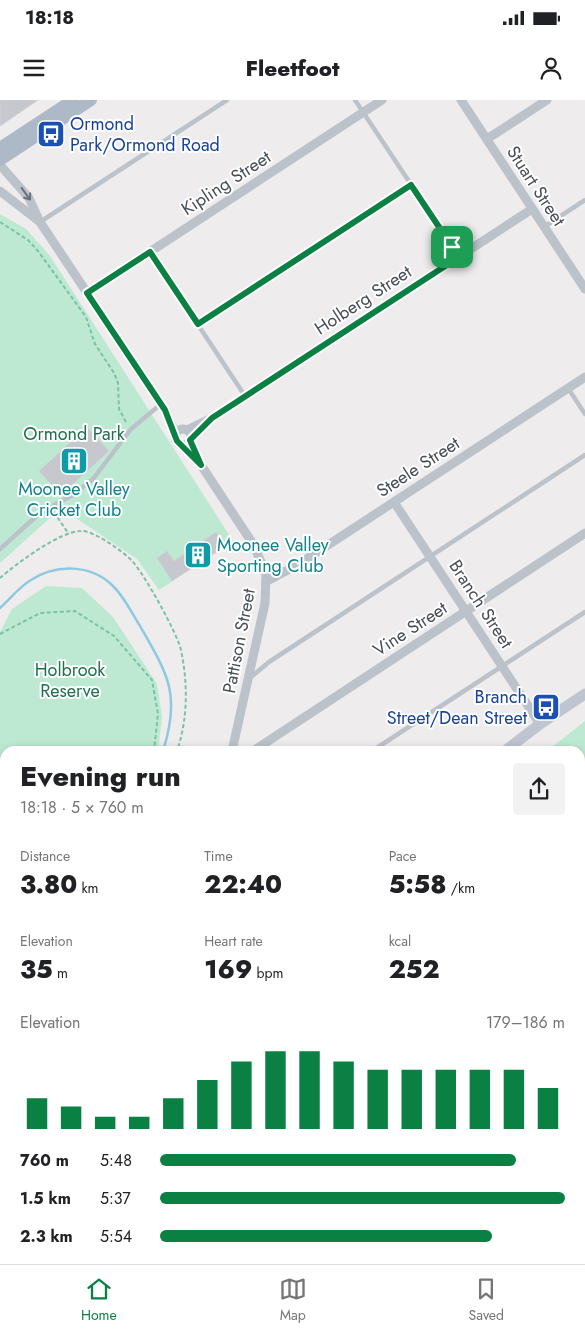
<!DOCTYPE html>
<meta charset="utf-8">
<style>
:root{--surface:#fff;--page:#f2f2f2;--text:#202124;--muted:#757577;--line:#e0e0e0;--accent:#0b8043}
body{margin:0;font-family:Jost,sans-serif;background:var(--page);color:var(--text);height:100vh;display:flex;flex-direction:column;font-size:19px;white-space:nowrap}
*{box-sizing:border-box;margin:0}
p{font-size:16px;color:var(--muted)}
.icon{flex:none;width:28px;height:28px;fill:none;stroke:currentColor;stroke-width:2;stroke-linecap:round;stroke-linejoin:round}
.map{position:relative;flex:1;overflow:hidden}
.panel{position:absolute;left:0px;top:646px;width:585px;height:519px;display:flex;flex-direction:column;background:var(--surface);border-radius:15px 15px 0 0;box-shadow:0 2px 8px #0003}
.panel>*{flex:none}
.pin{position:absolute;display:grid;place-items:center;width:42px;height:42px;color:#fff;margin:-21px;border-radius:10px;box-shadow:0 2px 8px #0006}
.round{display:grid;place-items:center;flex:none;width:52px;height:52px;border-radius:5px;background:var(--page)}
.summary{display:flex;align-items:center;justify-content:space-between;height:85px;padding:0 20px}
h1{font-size:28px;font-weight:800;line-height:38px}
.figures{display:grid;grid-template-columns:repeat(3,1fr);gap:8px;height:85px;padding:5px 20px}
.figures div{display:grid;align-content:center}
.figures b{font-size:25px;font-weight:800}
.figures small{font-size:14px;font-weight:400}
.figures p{font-size:14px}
.chart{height:140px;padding:10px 20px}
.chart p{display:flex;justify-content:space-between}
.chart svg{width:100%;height:90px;margin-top:5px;stroke:var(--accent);stroke-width:6}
ul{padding:0 20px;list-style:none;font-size:16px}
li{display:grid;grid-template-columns:80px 60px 1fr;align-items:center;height:38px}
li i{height:12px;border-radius:6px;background:var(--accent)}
.status{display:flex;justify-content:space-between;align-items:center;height:35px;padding:0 25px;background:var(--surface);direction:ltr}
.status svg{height:14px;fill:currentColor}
header{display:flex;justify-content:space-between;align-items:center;height:65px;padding:0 20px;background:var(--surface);font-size:22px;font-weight:800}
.menu{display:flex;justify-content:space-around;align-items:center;height:70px;border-top:1px solid var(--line);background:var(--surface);font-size:14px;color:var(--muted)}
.menu a{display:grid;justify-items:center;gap:2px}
.menu .current{color:var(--accent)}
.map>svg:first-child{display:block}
.green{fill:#bde9d2}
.water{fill:#8ec9e2}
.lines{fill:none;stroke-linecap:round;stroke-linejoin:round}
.stream{stroke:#8ec9e2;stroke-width:2.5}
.building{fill:#c7c7ce;stroke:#d0d2d7}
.highway-casing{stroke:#7385a2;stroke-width:18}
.path{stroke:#79c3a5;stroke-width:2;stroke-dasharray:4 2.5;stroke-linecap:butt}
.lane{stroke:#bbc2ca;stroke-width:4.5}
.street{stroke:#bbc2ca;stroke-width:9}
.secondary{stroke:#bec5d1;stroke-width:11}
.primary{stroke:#aeb9c8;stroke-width:12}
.highway{stroke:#889ab6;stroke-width:15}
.oneway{stroke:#69707a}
.route-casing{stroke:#fff;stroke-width:10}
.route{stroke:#0b8043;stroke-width:6}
.labels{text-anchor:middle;stroke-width:4;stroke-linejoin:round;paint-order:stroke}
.transit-label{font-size:18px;fill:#164399;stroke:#fff;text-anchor:start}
.street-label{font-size:18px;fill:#464d57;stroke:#fff}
.park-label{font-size:18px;fill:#1f704f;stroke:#fff}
.culture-label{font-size:18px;fill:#0d838f;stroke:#fff}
</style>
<div class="status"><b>18:18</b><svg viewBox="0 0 49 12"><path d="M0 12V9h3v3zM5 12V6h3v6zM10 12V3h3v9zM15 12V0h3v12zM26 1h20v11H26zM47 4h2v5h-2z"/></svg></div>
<header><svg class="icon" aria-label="menu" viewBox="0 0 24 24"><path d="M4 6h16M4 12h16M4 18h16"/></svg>Fleetfoot<svg class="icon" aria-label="person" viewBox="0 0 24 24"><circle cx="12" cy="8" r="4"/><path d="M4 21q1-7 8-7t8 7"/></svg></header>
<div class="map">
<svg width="585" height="1164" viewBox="0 0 585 1164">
<rect width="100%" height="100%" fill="#eeecec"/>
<g class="green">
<path d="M0,114L26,129L50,156L233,441L159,490L137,459L61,408L0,463Z"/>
<path d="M46,486L82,488L113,517L157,584L162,617L158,651H5V676L0,670V532L12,509Z"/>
<path d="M585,621V1164H389L386,1160H580V651H547Z"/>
</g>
<path class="water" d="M580,1097L585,1098V1162L580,1157Z"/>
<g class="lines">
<g class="stream">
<path d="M0,508C10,499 19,487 31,480C56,464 90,464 112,485C124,496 131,512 140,526C168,575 181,594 163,651"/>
<path d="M268,1160L269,1164"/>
<path d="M154,1164L155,1160"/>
</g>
</g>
<g class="building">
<path d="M0,0H38L0,26Z"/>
<path d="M87,327L109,351L61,395L39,371Z"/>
<path d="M216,432L226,446L172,481L157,458L167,451L174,461Z"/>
</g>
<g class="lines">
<g class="highway-casing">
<g id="highway">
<path d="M0,689L5,697"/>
<path d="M0,708L5,715"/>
<path d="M0,751L5,757"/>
<path d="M304,1160L307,1164"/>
<path d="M340,1160L343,1164"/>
</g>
</g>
<g class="path">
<path d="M0,122L28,140L38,151L86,217L95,244L114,273L118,283L119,309L127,324"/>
<path d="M54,412L68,433"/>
<path d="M0,478C16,464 60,431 81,431C93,430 124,452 132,461C144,473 178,535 181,550C188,584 188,618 177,651"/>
<path d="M0,534L40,513L75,511L114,536L152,580L158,614L154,651"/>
<path d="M0,1024L5,1023"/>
<path d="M257,1160L258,1164"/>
<path d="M282,1160L285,1164"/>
</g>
<g class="lane">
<path d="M355,0L459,157"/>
<path d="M40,122L227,0"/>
<path d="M544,127L585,100"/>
<path d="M150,152L245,296"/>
<path d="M198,224L411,85"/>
<path d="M568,288L585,314"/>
<path d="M0,449L41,412L73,395L93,379L131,329L161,304"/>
<path d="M251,577L269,562L585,355"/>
<path d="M372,651L585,512"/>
<path d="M580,889L585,885"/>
<path d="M0,1080L5,1075"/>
<path d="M110,1160L122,1164"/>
<path d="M410,1160L413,1164"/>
</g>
<g class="street">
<path d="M461,0L585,189"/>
<path d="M487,39L547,0"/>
<path d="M0,65L29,98L40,122L165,310L176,335"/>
<path d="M0,91L40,122"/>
<path d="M87,193L382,0"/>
<circle cx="183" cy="337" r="8"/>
<path d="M187,330L212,318L532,109"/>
<path d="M183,345L201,365L253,444L266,473L265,503L232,651"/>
<path d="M394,402L540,624L535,628"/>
<path d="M267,481L299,464L585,277"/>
<path d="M253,651L585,433"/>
<path d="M0,912L5,947"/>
<path d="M0,1067L5,1070"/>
<path d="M45,1164L51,1160"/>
</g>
<g class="secondary">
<path d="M505,651L540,624L585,594"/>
<path d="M0,981L5,978"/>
</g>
<g class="primary">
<path d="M0,48L73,0"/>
<path d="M0,60L91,0"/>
</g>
<use href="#highway" class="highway"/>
</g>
<defs><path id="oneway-shaft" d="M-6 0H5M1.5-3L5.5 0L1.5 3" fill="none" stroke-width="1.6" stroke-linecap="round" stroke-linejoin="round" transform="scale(1.25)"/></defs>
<use class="oneway" href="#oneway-shaft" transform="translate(26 94) rotate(54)"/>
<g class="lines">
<g class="route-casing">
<path id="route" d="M411,85L459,157L212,318L190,340L201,365L177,341L165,310L87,193L150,152L198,224Z"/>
</g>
<use href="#route" class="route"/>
</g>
<defs>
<g id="bus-square" transform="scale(1.4375)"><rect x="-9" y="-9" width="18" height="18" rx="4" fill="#1a4fb4" stroke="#fff"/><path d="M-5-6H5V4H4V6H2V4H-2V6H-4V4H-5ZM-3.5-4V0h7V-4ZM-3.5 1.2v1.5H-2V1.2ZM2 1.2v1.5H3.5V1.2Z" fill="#fff"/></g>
<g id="building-square" transform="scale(1.4375)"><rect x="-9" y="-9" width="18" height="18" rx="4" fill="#0f9aa8" stroke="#fff"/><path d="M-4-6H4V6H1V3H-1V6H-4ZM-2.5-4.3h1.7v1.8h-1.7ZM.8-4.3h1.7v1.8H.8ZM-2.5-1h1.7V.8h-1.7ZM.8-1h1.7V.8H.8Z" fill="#fff"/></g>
</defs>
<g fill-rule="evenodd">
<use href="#bus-square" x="51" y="34"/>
<use href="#building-square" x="74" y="361"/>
<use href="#building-square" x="198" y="455"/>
<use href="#bus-square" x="546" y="607"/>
</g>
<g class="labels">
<g class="transit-label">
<text x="70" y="30">Ormond<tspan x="70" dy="21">Park/Ormond Road</tspan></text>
<text x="527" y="603" text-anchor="end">Branch<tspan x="527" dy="21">Street/Dean Street</tspan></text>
</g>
<g class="street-label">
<text transform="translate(226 83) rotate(-33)" y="6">Kipling Street</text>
<text transform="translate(536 86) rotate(57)" y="6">Stuart Street</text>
<text transform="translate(363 200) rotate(-33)" y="6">Holberg Street</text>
<text transform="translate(418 367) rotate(-33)" y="6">Steele Street</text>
<text transform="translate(481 504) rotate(57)" y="6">Branch Street</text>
<text transform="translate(410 529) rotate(-33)" y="6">Vine Street</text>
<text transform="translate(239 541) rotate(-79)" y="6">Pattison Street</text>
</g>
<g class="park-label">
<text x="74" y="340">Ormond Park</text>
<text x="70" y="576">Holbrook<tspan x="70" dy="21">Reserve</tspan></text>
</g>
<g class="culture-label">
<text x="74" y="395">Moonee Valley<tspan x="74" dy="21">Cricket Club</tspan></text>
<text x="217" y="451" text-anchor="start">Moonee Valley<tspan x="217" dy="21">Sporting Club</tspan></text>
</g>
</g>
</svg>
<div class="pin" style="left:452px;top:147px;background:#1e9e55"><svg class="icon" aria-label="arrive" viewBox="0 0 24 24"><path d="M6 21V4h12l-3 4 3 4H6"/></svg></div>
<section class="panel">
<div class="summary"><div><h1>Evening run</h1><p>18:18 · 5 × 760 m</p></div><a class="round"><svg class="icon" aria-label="share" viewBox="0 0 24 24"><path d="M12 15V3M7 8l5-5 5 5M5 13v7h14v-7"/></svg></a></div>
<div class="figures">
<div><p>Distance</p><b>3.80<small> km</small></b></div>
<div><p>Time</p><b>22:40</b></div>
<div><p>Pace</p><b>5:58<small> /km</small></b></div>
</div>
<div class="figures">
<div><p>Elevation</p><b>35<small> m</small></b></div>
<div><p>Heart rate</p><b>169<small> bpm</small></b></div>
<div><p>kcal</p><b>252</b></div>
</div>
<div class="chart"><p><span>Elevation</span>179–186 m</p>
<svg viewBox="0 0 160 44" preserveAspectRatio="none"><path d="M5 44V29M15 44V33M25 44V38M35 44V38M45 44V29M55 44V20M65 44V11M75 44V6M85 44V6M95 44V11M105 44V15M115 44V15M125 44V15M135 44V15M145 44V15M155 44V24"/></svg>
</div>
<ul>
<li><b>760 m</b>5:48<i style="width:88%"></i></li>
<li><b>1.5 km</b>5:37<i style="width:100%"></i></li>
<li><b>2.3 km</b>5:54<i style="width:82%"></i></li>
</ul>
</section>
</div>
<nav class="menu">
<a class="current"><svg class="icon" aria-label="home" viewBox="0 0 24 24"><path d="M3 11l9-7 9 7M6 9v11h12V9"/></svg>Home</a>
<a><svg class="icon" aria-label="map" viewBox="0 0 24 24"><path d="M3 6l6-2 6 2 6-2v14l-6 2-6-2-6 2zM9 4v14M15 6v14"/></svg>Map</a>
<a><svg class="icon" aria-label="saved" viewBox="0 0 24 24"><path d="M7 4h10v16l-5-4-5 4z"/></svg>Saved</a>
</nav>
